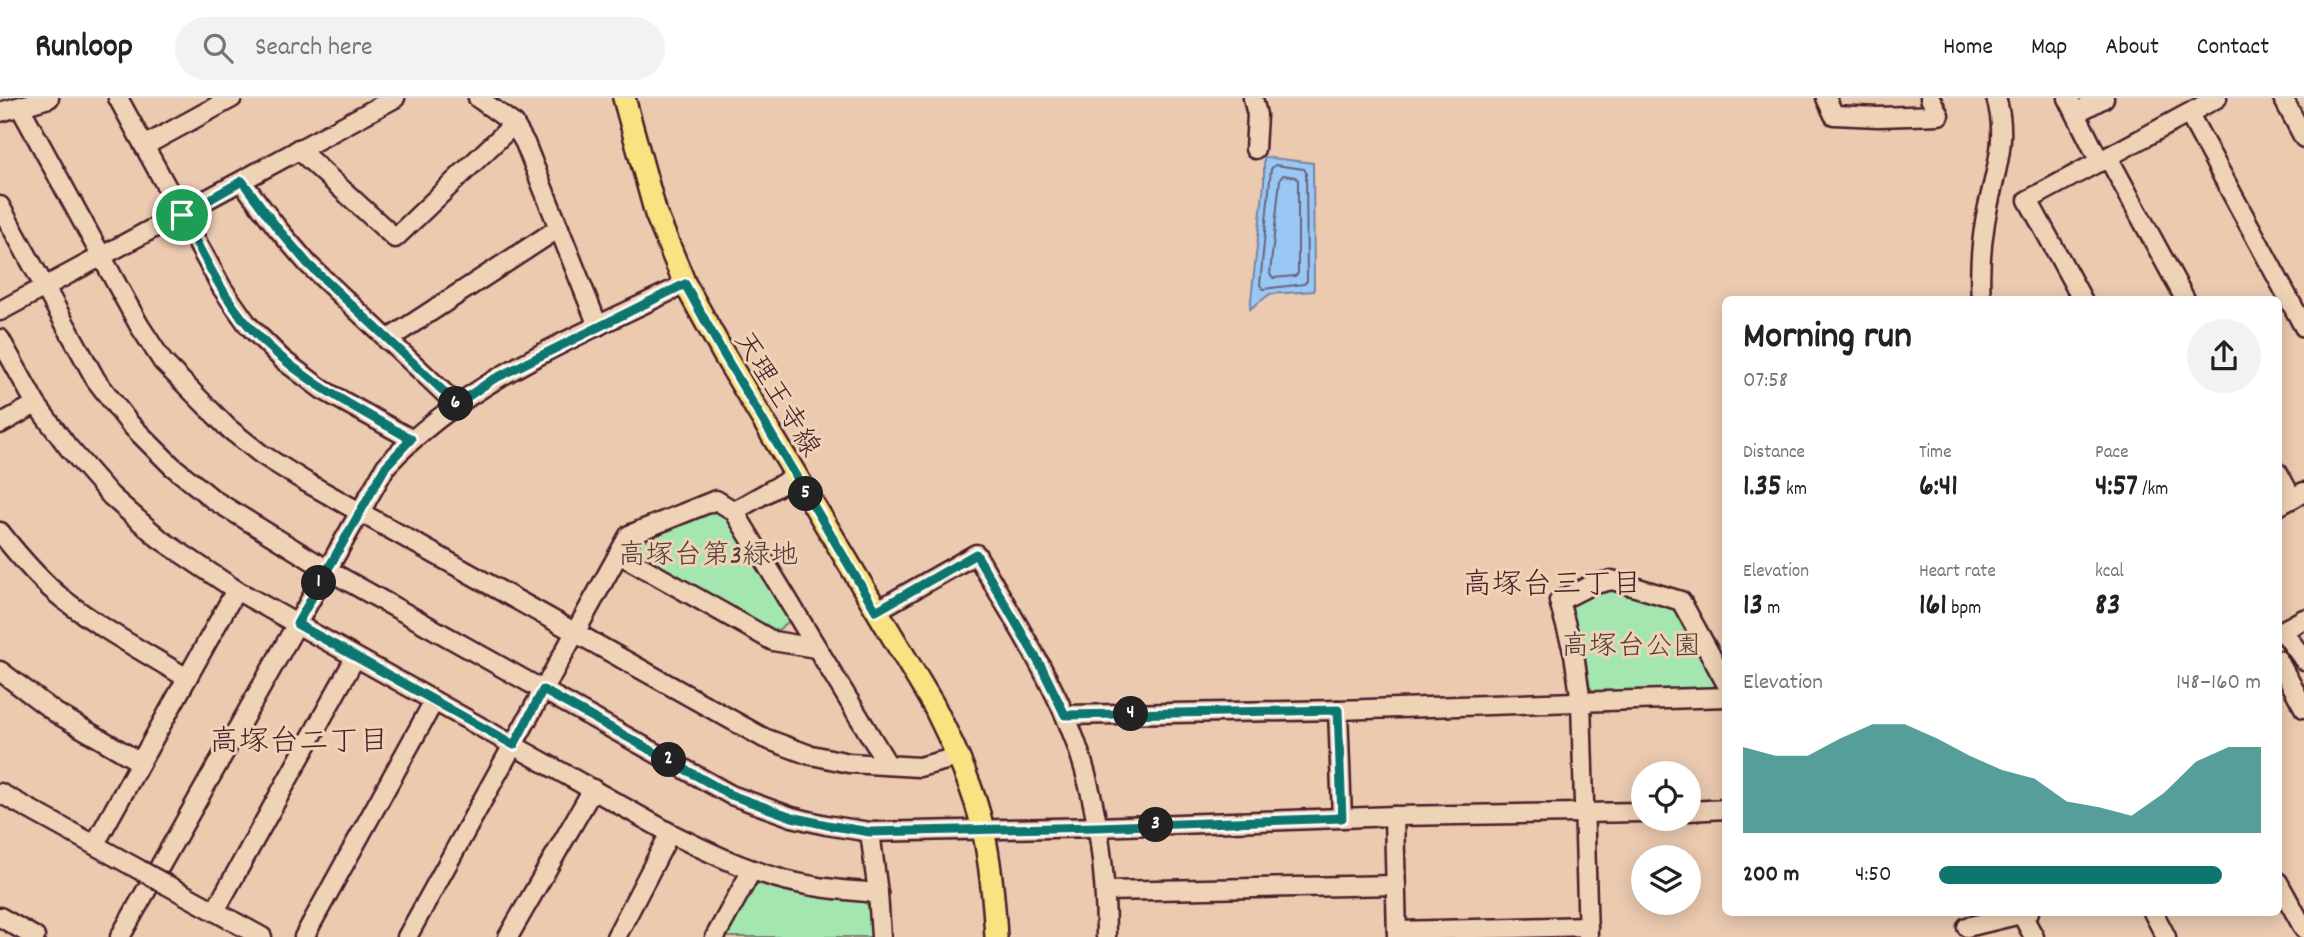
<!DOCTYPE html>
<meta charset="utf-8">
<style>
:root{--surface:#fff;--page:#f2f2f2;--text:#222;--muted:#767676;--line:#e0e0e0;--accent:#0f766e}
body{margin:0;font-family:Dekko,"Klee One",sans-serif;background:var(--page);color:var(--text);height:100vh;display:flex;flex-direction:column;font-size:26px;white-space:nowrap}
*{box-sizing:border-box;margin:0}
p{font-size:23px;color:var(--muted)}
.icon{flex:none;width:38px;height:38px;fill:none;stroke:currentColor;stroke-width:2;stroke-linecap:round;stroke-linejoin:round}
.map{position:relative;flex:1;overflow:hidden}
.details{position:absolute;left:1722px;top:198px;width:560px;height:620px;display:flex;flex-direction:column;background:var(--surface);border-radius:10px;box-shadow:0 4px 18px #0003}
.details>*{flex:none}
.buttons{position:absolute;left:1631px;top:663px;display:grid;gap:14px}
.buttons a{display:grid;place-items:center;width:70px;height:70px;border-radius:50%;background:var(--surface);box-shadow:0 4px 18px #0003;font-size:35px}
.pin{position:absolute;display:grid;place-items:center;width:60px;height:60px;color:#fff;margin:-30px;border:4px solid #fff;border-radius:50%;box-shadow:0 2px 7px #0007}
.km{position:absolute;width:35px;height:35px;margin:-18px;border-radius:50%;background:#222;color:#fff;font-size:19px;line-height:35px;text-align:center}
.round{display:grid;place-items:center;flex:none;width:74px;height:74px;border-radius:37px;background:var(--page)}
.overview{display:flex;align-items:center;justify-content:space-between;height:119px;padding:0 21px}
h1{font-size:38px;font-weight:800;line-height:52px}
.figures{display:grid;grid-template-columns:repeat(3,1fr);gap:10px;height:119px;padding:7px 21px}
.figures div{display:grid;align-content:center}
.figures b{font-size:30px;font-weight:800}
.figures small{font-size:19px;font-weight:400}
.figures p{font-size:19px}
.chart{height:196px;padding:14px 21px}
.chart p{display:flex;justify-content:space-between}
.chart svg{width:100%;height:126px;margin-top:7px;fill:var(--accent);opacity:.7}
ul{padding:0 21px;list-style:none;font-size:23px}
li{display:grid;grid-template-columns:112px 84px 1fr;align-items:center;height:52px}
li i{height:18px;border-radius:9px;background:var(--accent)}
header{display:flex;align-items:center;gap:42px;box-sizing:border-box;height:98px;padding:0 35px;background:var(--surface);border-bottom:2px solid var(--line)}
header strong{font-size:33px}
nav{display:flex;gap:38px;margin-inline-start:auto;font-size:24px}
.search{width:490px;height:63px;background:var(--page);display:flex;align-items:center;gap:18px;box-sizing:border-box;padding:0 24px;border-radius:38px;color:var(--muted);font-size:26px}
.map>svg:first-child{display:block}
.green{fill:#a3e6b0;stroke:#76826e;stroke-width:2}
.water{fill:#99c8f4;stroke:#7984a4;stroke-width:2}
.lines{fill:none;stroke-linecap:round;stroke-linejoin:round}
.shore{stroke:#6a637b;stroke-width:2}
.minor-casing{stroke:#4a1f2b;stroke-width:23}
.major-casing{stroke:#4a1f2b;stroke-width:26}
.minor{stroke:#efd3b6;stroke-width:18}
.major{stroke:#f8e281;stroke-width:21}
.minor-bridge-casing{stroke:#4a1f2b;stroke-width:23;stroke-linecap:butt}
.minor-bridge{stroke:#efd3b6;stroke-width:18}
.route-casing{stroke:#fff;stroke-width:14}
.route{stroke:#0f766e;stroke-width:9}
.labels{text-anchor:middle;stroke-width:6;stroke-linejoin:round;paint-order:stroke}
.street-label{font-size:28px;fill:#4a1f2b;stroke:#efd3b6}
.park-label{font-size:28px;fill:#573d3f;stroke:#efd3b6}
.neighbourhood-label{font-size:30px;fill:#4a1f2b;stroke:#efd3b6}
</style>
<header>
<strong>Runloop</strong>
<div class="search"><svg class="icon" aria-label="search" viewBox="0 0 24 24"><circle cx="10" cy="10" r="6"/><path d="M15 15l6 6"/></svg>Search here</div>
<nav><a>Home</a><a>Map</a><a>About</a><a>Contact</a></nav>
</header>
<div class="map">
<svg width="2304" height="839" viewBox="0 0 2304 839">
<rect width="100%" height="100%" fill="#ebcab0"/>
<filter id="ink" filterUnits="userSpaceOnUse"><feTurbulence type="fractalNoise" baseFrequency=".0143" numOctaves="2"/><feDisplacementMap in="SourceGraphic" scale="14" xChannelSelector="R" yChannelSelector="G"/><feConvolveMatrix kernelMatrix="1 2 1 2 8 2 1 2 1" color-interpolation-filters="sRGB"/></filter>
<g filter="url(#ink)">
<g class="green">
<path d="M719,411L724,413L791,522L774,535L641,460L638,455L640,443L645,439Z"/>
<path d="M1615,491L1670,507L1679,513L1717,584L1712,593L1596,595L1589,589L1571,515L1573,505L1593,494Z"/>
<path d="M765,785L811,796L863,803L874,812L875,839H725L752,788Z"/>
</g>
<path class="water" d="M1264,59L1313,65L1314,193L1270,196L1250,211L1264,86Z"/>
<g class="lines">
<g class="shore">
<path d="M1275,67L1304,71L1306,74L1307,183L1304,186L1263,191L1260,187L1271,71Z"/>
<path d="M1283,77L1295,79L1298,82V175L1295,178L1273,180L1270,176L1280,81Z"/>
</g>
<g class="minor-casing">
<g id="minor">
<path d="M118,0L222,190L248,227L283,262L323,292L411,341"/>
<path d="M478,0L514,26L525,45L598,228"/>
<path d="M1253,0L1257,17L1255,51"/>
<path d="M1826,0L1834,17L1878,19L1939,17L1930,0"/>
<path d="M2068,0L2100,64"/>
<path d="M2283,0L2304,40"/>
<path d="M20,9L139,227L163,264L228,330L261,356L306,384L764,640L807,656L849,665L919,669L958,659"/>
<path d="M0,14L49,0"/>
<path d="M2076,15L2104,0"/>
<path d="M2189,16L2304,229"/>
<path d="M144,48L232,0"/>
<path d="M298,51L395,140L514,26"/>
<path d="M2108,59L2185,201"/>
<path d="M242,84L278,131L308,166L457,307"/>
<path d="M0,108L96,282L129,325L172,368L214,402L326,471L731,697L792,719L826,727L870,734L1097,729L1394,718L1643,714"/>
<path d="M1981,201C1979,176 1981,149 1985,124C1992,81 2010,44 1996,0"/>
<path d="M2082,201L2028,102L2217,0"/>
<path d="M0,213L395,0"/>
<path d="M0,241L36,306L68,349L111,398L160,441L236,492L670,735C716,758 762,780 813,788C835,792 857,793 878,795"/>
<path d="M387,242L559,130"/>
<path d="M0,326L36,306"/>
<path d="M2278,375L2292,400"/>
<path d="M2278,408L2304,394"/>
<path d="M734,413L888,667"/>
<path d="M0,434C19,458 39,482 63,501C101,531 146,555 187,580"/>
<path d="M619,456L773,543L816,550"/>
<path d="M876,513L976,456C1006,508 1039,560 1064,615C1095,684 1106,764 1106,839"/>
<path d="M2283,533L2304,562"/>
<path d="M2278,535L2304,521"/>
<path d="M2278,562L2304,610"/>
<path d="M0,573L56,615L140,664"/>
<path d="M1338,612L1342,720"/>
<path d="M1065,617L1338,612L1726,599"/>
<path d="M0,695L140,772"/>
<path d="M1689,713L1726,711"/>
<path d="M1394,718L1397,839"/>
<path d="M870,734L878,795L881,839"/>
<path d="M95,746L236,492"/>
<path d="M2278,784L2304,831"/>
<path d="M167,787L262,839"/>
<path d="M1106,793L1396,787"/>
<path d="M215,813L355,560"/>
<path d="M2153,814L2166,839"/>
<path d="M2022,817L2034,839"/>
<path d="M0,819L35,839"/>
<path d="M1967,829L2029,814"/>
<path d="M1397,833L1588,828"/>
<path d="M120,839L386,368C466,282 581,237 685,186"/>
<path d="M304,839L434,603"/>
<path d="M407,839L629,437L716,402L734,413L796,378"/>
<path d="M508,839L593,691"/>
<path d="M616,839L670,735"/>
<path d="M715,839L752,772"/>
<path d="M1588,839L1581,604L1574,556L1559,503L1591,487L1612,482L1681,503L1726,585"/>
</g>
</g>
<g class="major-casing">
<path id="major" d="M624,0L656,116L685,186L723,255L934,608C953,647 974,689 983,732C991,767 994,804 996,839"/>
</g>
<use href="#minor" class="minor"/>
<use href="#major" class="major"/>
<g class="minor-bridge-casing">
<path id="minor-bridge" d="M140,772L167,787"/>
</g>
<use href="#minor-bridge" class="minor-bridge"/>
</g>
</g>
<g class="lines" filter="url(#ink)">
<g class="route-casing">
<path id="route" d="M242,83L278,131L308,166L457,306L492,282L685,186L723,255L876,513L976,456L1042,570L1065,617L1338,612L1342,720L1097,729L870,734L827,727L792,719L731,697L543,592L514,647L297,526L386,368L411,341C353,308 293,279 248,227C220,195 202,154 182,117Z"/>
</g>
<use href="#route" class="route"/>
</g>
<g class="labels">
<g class="street-label">
<text transform="translate(779 295) rotate(59)" y="10">天理王寺線</text>
</g>
<g class="park-label">
<text x="708" y="465">高塚台第3緑地</text>
<text x="1631" y="556">高塚台公園</text>
</g>
<g class="neighbourhood-label">
<text x="1552" y="495">高塚台三丁目</text>
<text x="299" y="652">高塚台二丁目</text>
</g>
</g>
</svg>
<div class="buttons">
<a><svg class="icon" aria-label="locate" viewBox="0 0 24 24"><circle cx="12" cy="12" r="6"/><path d="M12 2v4M12 18v4M2 12h4M18 12h4"/></svg></a>
<a><svg class="icon" aria-label="layers" viewBox="0 0 24 24"><path d="M12 4l9 5-9 5-9-5zM3 14l9 5 9-5"/></svg></a>
</div>
<div class="pin" style="left:182px;top:117px;background:#1e9e55"><svg class="icon" aria-label="arrive" viewBox="0 0 24 24"><path d="M6 21V4h12l-3 4 3 4H6"/></svg></div>
<b class="km" style="left:319px;top:485px">1</b>
<b class="km" style="left:669px;top:662px">2</b>
<b class="km" style="left:1156px;top:727px">3</b>
<b class="km" style="left:1131px;top:616px">4</b>
<b class="km" style="left:806px;top:396px">5</b>
<b class="km" style="left:456px;top:306px">6</b>
<section class="details">
<div class="overview"><div><h1>Morning run</h1><p>07:58</p></div><a class="round"><svg class="icon" aria-label="share" viewBox="0 0 24 24"><path d="M12 15V3M7 8l5-5 5 5M5 13v7h14v-7"/></svg></a></div>
<div class="figures">
<div><p>Distance</p><b>1.35<small> km</small></b></div>
<div><p>Time</p><b>6:41</b></div>
<div><p>Pace</p><b>4:57<small> /km</small></b></div>
</div>
<div class="figures">
<div><p>Elevation</p><b>13<small> m</small></b></div>
<div><p>Heart rate</p><b>161<small> bpm</small></b></div>
<div><p>kcal</p><b>83</b></div>
</div>
<div class="chart"><p><span>Elevation</span>148–160 m</p>
<svg viewBox="0 0 160 44" preserveAspectRatio="none"><path d="M0 44V14L10 17L20 17L30 11L40 6L50 6L60 11L70 17L80 22L90 25L100 33L110 35L120 38L130 30L140 19L150 14L160 14V44z"/></svg>
</div>
<ul>
<li><b>200 m</b>4:50<i style="width:88%"></i></li>
</ul>
</section>
</div>
